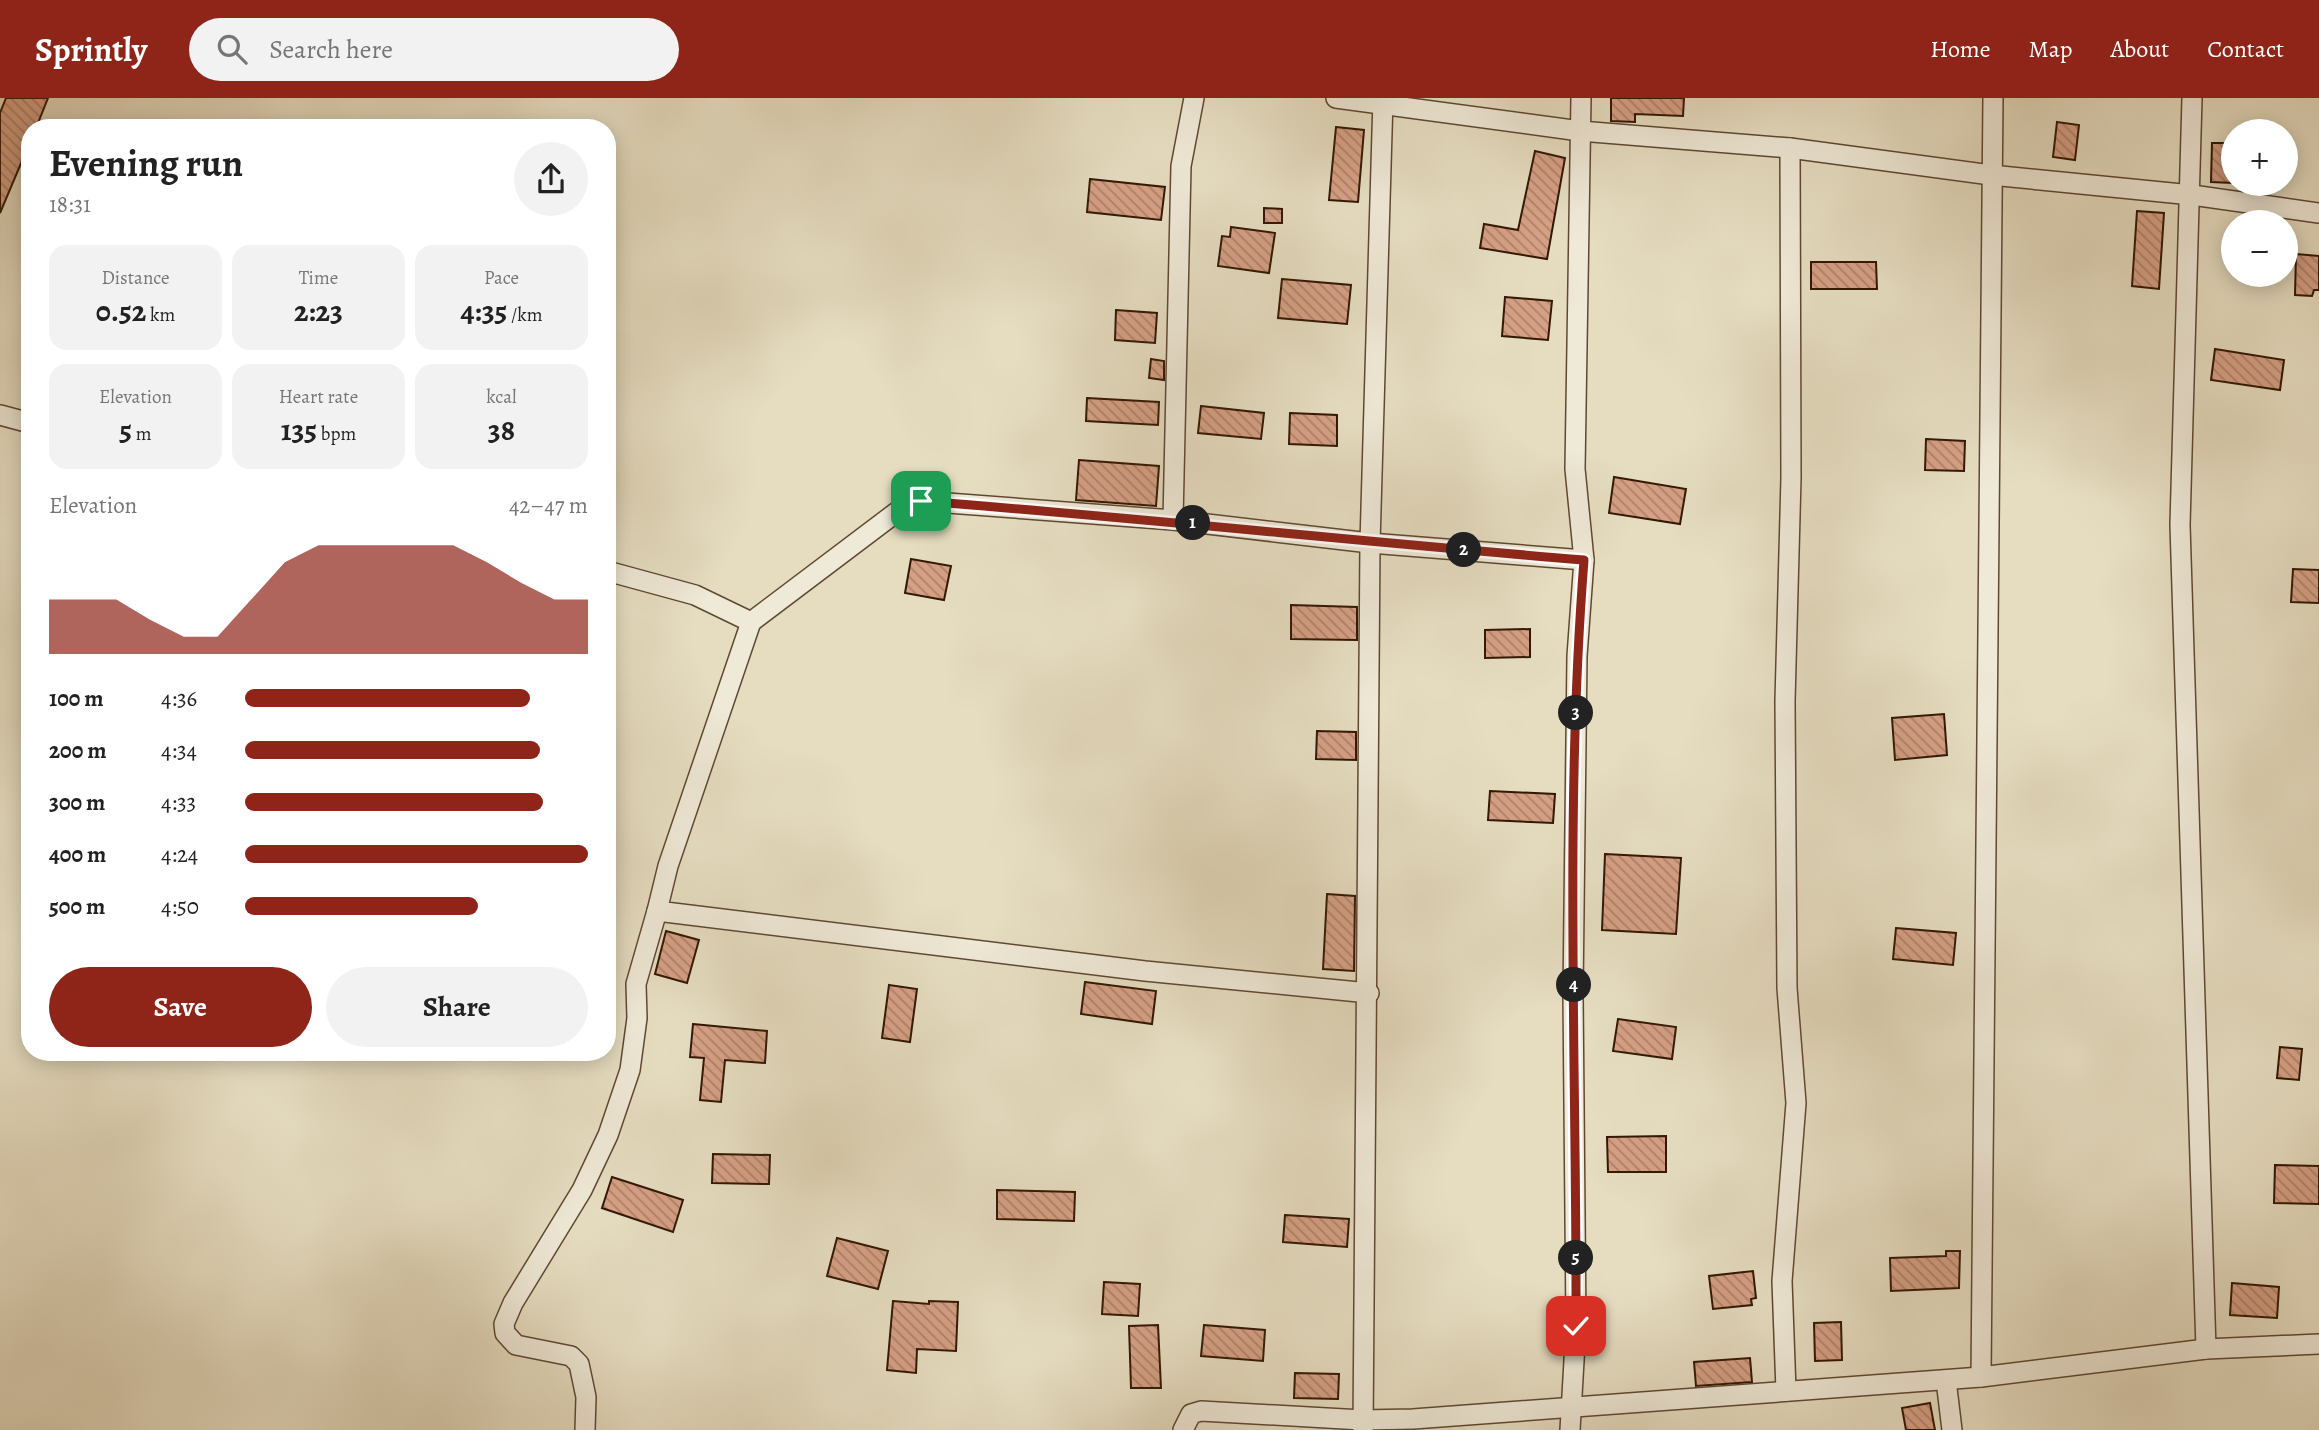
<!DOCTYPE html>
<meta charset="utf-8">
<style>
:root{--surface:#fff;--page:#f2f2f2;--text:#222;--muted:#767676;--accent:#8f2418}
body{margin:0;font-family:Alegreya,serif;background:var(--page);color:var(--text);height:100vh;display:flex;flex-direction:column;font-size:26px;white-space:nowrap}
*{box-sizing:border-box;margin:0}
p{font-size:23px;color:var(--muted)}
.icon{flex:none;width:38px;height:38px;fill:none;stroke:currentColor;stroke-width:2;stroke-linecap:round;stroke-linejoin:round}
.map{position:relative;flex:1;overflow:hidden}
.details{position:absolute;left:21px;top:21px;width:595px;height:942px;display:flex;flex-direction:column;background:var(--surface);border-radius:28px;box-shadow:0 4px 18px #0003}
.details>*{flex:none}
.fabs{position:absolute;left:2221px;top:21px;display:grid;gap:14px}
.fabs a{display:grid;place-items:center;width:77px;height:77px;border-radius:50%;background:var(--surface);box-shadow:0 4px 18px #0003;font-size:35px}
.pin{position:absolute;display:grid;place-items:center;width:60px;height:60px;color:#fff;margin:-30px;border-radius:14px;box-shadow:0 4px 10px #0006}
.km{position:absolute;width:35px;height:35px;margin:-18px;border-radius:50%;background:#222;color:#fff;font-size:19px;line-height:35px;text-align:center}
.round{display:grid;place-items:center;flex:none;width:74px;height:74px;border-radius:37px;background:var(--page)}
.summary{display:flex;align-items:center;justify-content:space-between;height:119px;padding:0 28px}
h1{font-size:38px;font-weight:700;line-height:52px}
.figures{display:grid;grid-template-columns:repeat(3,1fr);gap:10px;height:119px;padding:7px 28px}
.figures div{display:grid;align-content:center;border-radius:18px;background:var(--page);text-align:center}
.figures b{font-size:30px;font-weight:700}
.figures small{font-size:19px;font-weight:400}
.figures p{font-size:19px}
.chart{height:196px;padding:14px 28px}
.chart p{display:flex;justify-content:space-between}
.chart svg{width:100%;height:126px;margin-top:7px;fill:var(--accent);opacity:.7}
.action{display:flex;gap:14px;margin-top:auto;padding:14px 28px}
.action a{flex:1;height:80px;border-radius:42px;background:var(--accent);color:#fff;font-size:28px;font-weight:700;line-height:80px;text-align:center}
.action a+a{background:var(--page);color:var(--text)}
ul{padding:0 28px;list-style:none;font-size:23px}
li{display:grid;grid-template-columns:112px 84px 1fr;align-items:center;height:52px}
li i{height:18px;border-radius:9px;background:var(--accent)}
header{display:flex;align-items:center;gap:42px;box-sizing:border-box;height:98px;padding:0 35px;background:var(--accent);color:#fff}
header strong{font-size:33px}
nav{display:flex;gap:38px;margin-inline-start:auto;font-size:24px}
.search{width:490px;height:63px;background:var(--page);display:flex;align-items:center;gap:18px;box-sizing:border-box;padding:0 24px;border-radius:38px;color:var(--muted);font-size:26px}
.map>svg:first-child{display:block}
.building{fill:url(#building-back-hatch);stroke:#321702;stroke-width:2}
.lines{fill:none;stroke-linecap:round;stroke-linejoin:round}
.street-casing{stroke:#5f4832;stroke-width:22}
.street{stroke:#efe9d7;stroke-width:19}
.route-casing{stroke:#fff;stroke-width:14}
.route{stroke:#8f2418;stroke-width:9}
</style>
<header>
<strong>Sprintly</strong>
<div class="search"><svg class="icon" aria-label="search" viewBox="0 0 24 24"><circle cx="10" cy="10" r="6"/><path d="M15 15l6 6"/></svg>Search here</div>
<nav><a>Home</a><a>Map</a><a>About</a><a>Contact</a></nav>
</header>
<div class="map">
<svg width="2319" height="1332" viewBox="0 0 2319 1332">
<defs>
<pattern id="building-back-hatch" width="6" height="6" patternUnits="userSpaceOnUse" patternTransform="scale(1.75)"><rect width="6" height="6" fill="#d6a085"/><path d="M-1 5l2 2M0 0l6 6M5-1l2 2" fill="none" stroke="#ae816b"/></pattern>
</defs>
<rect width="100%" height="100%" fill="#e6ddc1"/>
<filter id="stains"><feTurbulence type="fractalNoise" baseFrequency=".00286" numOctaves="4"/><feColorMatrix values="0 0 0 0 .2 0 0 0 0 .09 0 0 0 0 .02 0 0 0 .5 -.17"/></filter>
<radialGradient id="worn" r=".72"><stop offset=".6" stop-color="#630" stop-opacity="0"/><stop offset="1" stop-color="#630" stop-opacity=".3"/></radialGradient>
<g class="building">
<path d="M6,0H48L36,30H30V44L0,115V15Z"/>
<path d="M1611,0H1684L1683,18L1635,16V24L1611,23Z"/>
<path d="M2057,24L2079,27L2075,62L2053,59Z"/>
<path d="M1336,29L1364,32L1358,104L1329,102Z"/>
<path d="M2212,45H2233V85L2211,84Z"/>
<path d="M1535,53L1565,60L1547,161L1480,150L1484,126L1518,132Z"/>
<path d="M1090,81L1165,89L1161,122L1087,114Z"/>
<path d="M1264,110L1282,111V125H1264Z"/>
<path d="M2137,113L2164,115L2159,191L2132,188Z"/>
<path d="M1231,129L1275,135L1269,175L1218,168L1222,138L1230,139Z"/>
<path d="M2296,156L2319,158V192H2314L2312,198L2295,197Z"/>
<path d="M1811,164H1876L1877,191H1811Z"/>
<path d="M1282,181L1351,187L1347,226L1278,220Z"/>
<path d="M1505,199L1552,203L1548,242L1502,238Z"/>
<path d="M1116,212L1157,215L1155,245L1115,242Z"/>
<path d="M2215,251L2284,262L2280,292L2211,282Z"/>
<path d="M1151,261L1164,263V282L1149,280Z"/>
<path d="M1087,300L1159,304L1158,327L1086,323Z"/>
<path d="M1201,308L1264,315L1261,341L1198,335Z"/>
<path d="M1290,315L1337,317V348L1289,346Z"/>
<path d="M1926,341L1965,343L1964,373L1925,372Z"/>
<path d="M1079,362L1159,368L1156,408L1076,402Z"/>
<path d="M1614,379L1686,391L1680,426L1609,415Z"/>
<path d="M911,461L951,468L944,502L905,495Z"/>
<path d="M2293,471L2319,472V505L2291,504Z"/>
<path d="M1291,507L1357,509V542L1291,541Z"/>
<path d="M1530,531V559L1485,560V532Z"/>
<path d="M1944,616L1947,657L1895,662L1892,620Z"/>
<path d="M1317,633L1356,634V662L1316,661Z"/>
<path d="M1490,693L1555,696L1553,725L1488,722Z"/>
<path d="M1605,756L1681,760L1676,836L1602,832Z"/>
<path d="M1327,796L1355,798L1354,873L1323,871Z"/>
<path d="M1896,830L1956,835L1953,867L1893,861Z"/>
<path d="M666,833L699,842L687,885L655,876Z"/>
<path d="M1085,884L1156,893L1152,926L1081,916Z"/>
<path d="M889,887L917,891L910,944L882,940Z"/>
<path d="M1618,921L1676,929L1672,961L1613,953Z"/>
<path d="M693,926L767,933L765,965L725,962L721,1004L700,1002L704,960L690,959Z"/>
<path d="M2280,949L2302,951L2299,982L2277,980Z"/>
<path d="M1666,1038V1074H1608L1607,1039Z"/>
<path d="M713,1056L770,1057L769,1086L712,1085Z"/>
<path d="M2275,1067L2319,1068V1106L2274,1105Z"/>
<path d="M612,1079L683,1102L673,1134L602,1110Z"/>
<path d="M997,1092L1075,1094L1074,1123L997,1121Z"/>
<path d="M1285,1117L1349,1121L1347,1149L1283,1144Z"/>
<path d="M837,1140L888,1153L878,1191L827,1178Z"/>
<path d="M1946,1153H1960L1959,1190L1891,1193L1890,1160L1946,1158Z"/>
<path d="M1753,1173L1756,1200L1751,1201L1752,1207L1713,1211L1709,1178Z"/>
<path d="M1104,1184L1140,1186L1138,1218L1102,1216Z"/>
<path d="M2232,1185L2279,1189L2277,1220L2230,1217Z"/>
<path d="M893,1203L929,1206V1203L958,1204L956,1253L917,1251L916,1275L887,1272Z"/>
<path d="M1841,1224L1842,1262L1815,1263L1814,1225Z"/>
<path d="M1158,1227L1161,1290H1131L1129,1228Z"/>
<path d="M1204,1227L1265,1232L1263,1263L1201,1258Z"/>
<path d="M1750,1260L1752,1284L1696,1288L1694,1264Z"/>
<path d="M1295,1275L1339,1276L1338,1301L1294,1300Z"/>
<path d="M1930,1305L1935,1332H1906L1902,1310Z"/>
</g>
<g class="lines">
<g class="street-casing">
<g id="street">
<path d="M1194,0L1181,68L1173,422L1370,445L1584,462"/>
<path d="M1336,0L1580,33L1790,50L1991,77L2192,97L2319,115"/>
<path d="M2192,0L2180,427L2206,1251"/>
<path d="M0,317L30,325"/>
<path d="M607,473L695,497L751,524L906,407L921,403L1173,422"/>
<path d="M751,524L668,768L657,813L1145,873L1369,895"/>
<path d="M1981,1279L1993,0"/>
<path d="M1946,1282L1952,1332"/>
<path d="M1786,1293L1782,1183L1796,1005L1787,890L1785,603L1791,380L1790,50"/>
<path d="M585,1332L586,1299L579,1266L571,1258L516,1247L505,1235L504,1226L513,1205L582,1092L608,1037L630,972L637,920L636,886L657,813"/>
<path d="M1183,1332L1191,1316L1201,1313L1362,1322L1413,1321L1981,1279L2206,1251L2319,1246"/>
<path d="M1363,1332L1370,445L1383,0"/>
<path d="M1570,1332L1576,1228L1573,896L1577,558L1584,462L1575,371L1581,0"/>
</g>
</g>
<use href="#street" class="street"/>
</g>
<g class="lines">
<g class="route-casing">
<path id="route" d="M921,403C1142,420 1363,444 1584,462C1564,717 1577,973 1576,1228"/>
</g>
<use href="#route" class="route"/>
</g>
<rect width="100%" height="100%" filter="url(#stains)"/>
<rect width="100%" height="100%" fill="url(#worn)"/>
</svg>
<div class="fabs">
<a>+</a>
<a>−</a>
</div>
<div class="pin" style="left:921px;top:403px;background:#1e9e55"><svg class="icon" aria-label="arrive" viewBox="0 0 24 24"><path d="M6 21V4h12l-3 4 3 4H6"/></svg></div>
<div class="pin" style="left:1576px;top:1228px;background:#d93025"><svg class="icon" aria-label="check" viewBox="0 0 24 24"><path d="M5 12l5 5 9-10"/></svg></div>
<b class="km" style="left:1193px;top:425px">1</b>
<b class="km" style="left:1464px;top:452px">2</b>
<b class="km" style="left:1576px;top:615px">3</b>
<b class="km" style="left:1574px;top:887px">4</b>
<b class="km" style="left:1576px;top:1160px">5</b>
<section class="details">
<div class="summary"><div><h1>Evening run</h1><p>18:31</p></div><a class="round"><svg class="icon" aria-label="share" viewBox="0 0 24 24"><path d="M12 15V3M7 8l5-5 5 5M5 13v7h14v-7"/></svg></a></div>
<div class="figures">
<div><p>Distance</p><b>0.52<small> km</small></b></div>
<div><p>Time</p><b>2:23</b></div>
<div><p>Pace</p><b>4:35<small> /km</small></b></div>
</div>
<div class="figures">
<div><p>Elevation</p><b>5<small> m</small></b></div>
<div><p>Heart rate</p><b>135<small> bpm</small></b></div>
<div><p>kcal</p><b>38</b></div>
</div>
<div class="chart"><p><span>Elevation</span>42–47 m</p>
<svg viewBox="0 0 160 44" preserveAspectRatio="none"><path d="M0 44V25L10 25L20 25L30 32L40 38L50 38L60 25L70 12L80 6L90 6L100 6L110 6L120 6L130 12L140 19L150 25L160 25V44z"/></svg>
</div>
<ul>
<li><b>100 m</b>4:36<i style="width:83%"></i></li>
<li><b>200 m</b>4:34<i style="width:86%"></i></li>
<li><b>300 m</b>4:33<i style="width:87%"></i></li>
<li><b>400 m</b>4:24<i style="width:100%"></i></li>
<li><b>500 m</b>4:50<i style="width:68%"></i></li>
</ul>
<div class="action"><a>Save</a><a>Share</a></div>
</section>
</div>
